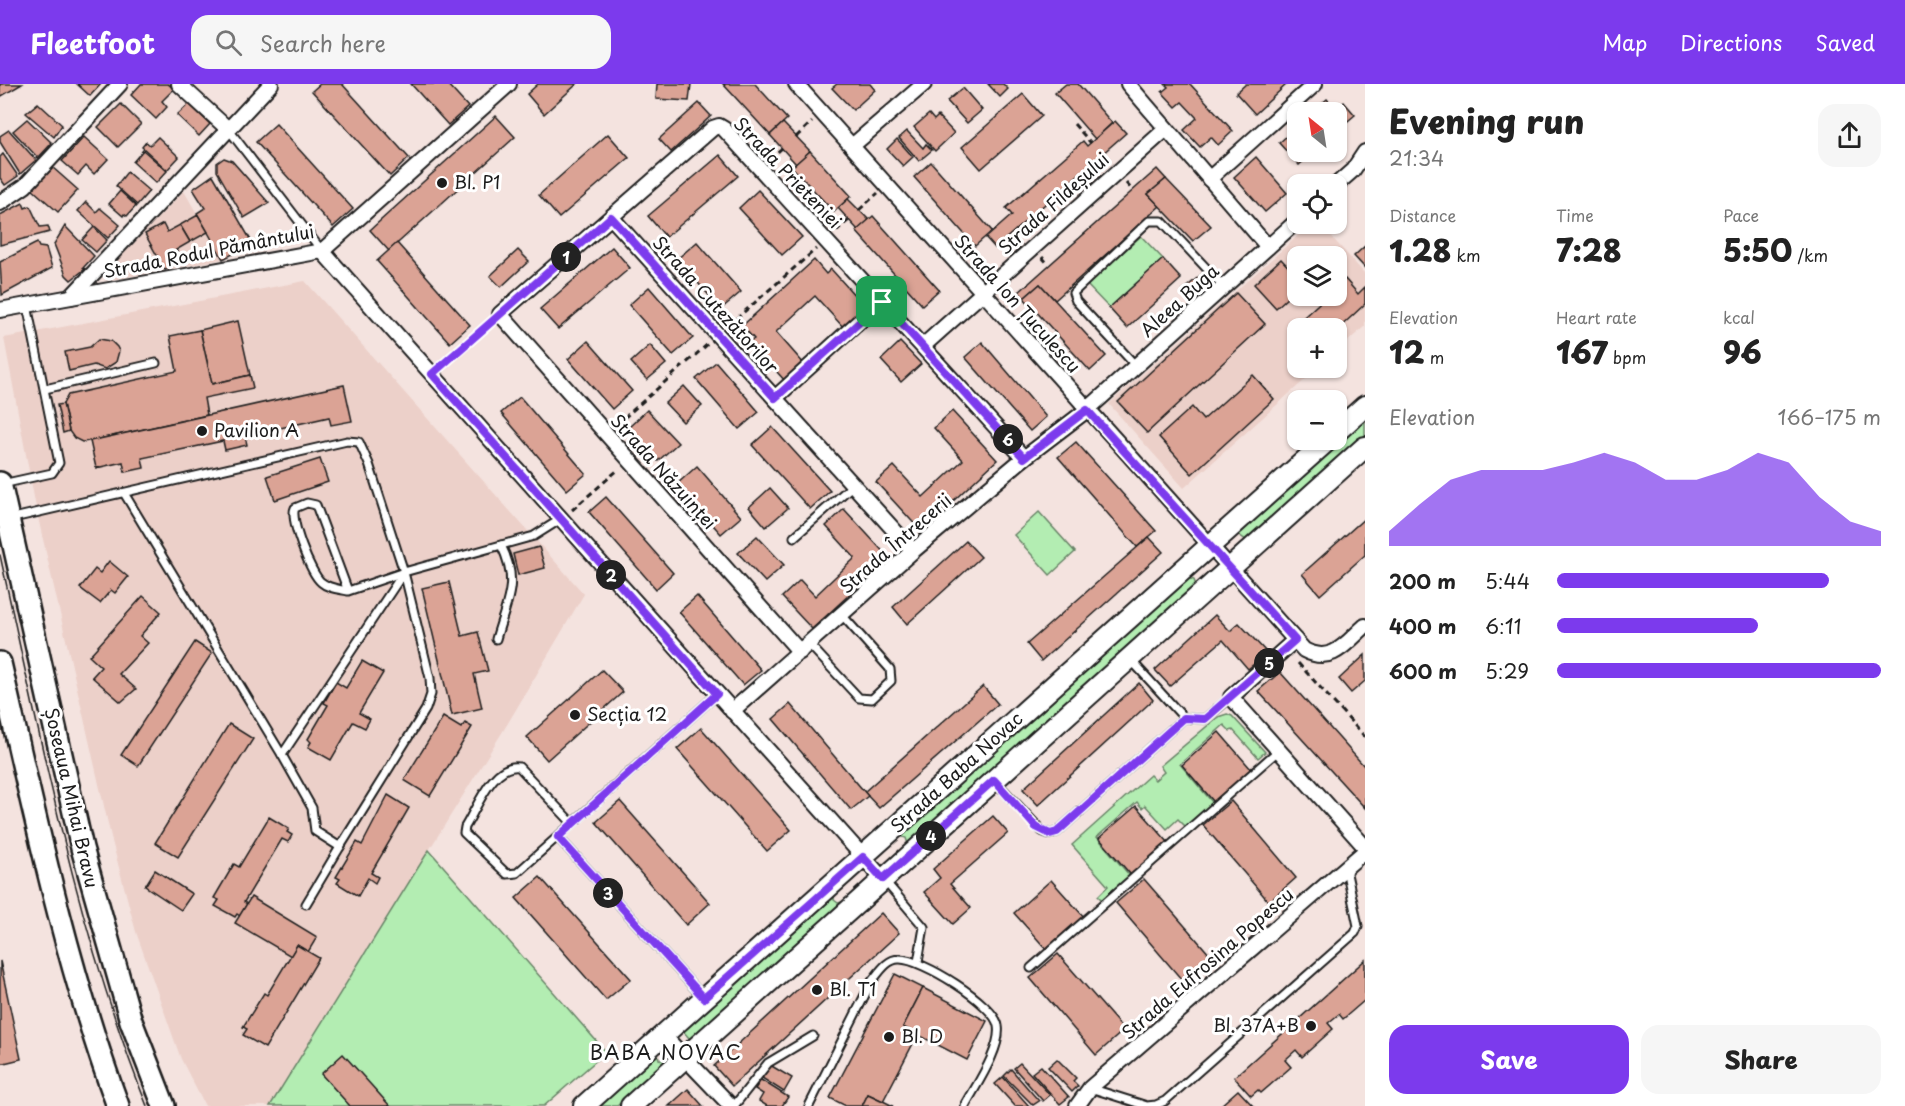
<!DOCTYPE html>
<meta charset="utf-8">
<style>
:root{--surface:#fff;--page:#f6f6f6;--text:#222;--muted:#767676;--accent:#7c3aed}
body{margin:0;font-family:"Playpen Sans",sans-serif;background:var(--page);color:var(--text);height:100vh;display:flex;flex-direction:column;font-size:22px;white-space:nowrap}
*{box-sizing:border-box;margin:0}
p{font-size:20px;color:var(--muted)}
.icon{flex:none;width:33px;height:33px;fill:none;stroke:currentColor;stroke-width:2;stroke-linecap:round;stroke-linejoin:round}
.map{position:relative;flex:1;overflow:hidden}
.sheet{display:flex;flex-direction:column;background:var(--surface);width:540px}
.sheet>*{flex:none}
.needle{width:39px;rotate:330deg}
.tools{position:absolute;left:1287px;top:18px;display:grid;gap:12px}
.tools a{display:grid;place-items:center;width:60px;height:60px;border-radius:12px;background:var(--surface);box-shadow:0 2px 4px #0004;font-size:30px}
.pin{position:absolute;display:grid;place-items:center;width:51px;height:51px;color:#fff;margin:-26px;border-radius:12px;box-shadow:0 3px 9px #0006}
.km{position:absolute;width:30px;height:30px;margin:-15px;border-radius:50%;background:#222;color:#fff;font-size:16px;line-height:30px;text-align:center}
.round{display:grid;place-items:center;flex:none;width:63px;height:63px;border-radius:18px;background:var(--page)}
.head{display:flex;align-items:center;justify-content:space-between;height:102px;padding:0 24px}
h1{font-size:33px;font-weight:800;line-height:45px}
.metrics{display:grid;grid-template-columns:repeat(3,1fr);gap:9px;height:102px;padding:6px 24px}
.metrics div{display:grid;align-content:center}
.metrics b{font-size:30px;font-weight:800}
.metrics small{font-size:16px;font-weight:400}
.metrics p{font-size:16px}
.chart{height:168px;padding:12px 24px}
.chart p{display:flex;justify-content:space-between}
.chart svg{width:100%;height:108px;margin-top:6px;fill:var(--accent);opacity:.7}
.action{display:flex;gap:12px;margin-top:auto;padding:12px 24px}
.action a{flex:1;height:69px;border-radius:18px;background:var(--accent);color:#fff;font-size:24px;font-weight:800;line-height:69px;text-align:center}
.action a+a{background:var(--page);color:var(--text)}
ul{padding:0 24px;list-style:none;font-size:20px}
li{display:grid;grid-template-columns:96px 72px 1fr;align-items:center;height:45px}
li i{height:15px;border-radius:8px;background:var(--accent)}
header{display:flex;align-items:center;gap:36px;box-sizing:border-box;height:84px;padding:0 30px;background:var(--accent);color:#fff}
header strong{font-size:28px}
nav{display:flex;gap:33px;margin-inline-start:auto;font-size:21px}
.search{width:420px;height:54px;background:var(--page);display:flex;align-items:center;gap:15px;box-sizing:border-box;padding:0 21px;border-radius:18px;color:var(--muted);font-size:22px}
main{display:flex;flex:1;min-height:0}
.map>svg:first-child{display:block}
.built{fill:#ecd0c9;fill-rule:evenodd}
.green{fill:#b3edb2;stroke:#688467;stroke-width:1.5}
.building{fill:#dba395;stroke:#1c1c1c;stroke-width:1.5}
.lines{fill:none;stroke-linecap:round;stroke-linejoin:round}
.service-casing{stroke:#1c1c1c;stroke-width:11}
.minor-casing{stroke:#1c1c1c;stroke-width:18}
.secondary-casing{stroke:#1c1c1c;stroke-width:24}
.primary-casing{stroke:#1c1c1c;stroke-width:26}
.path{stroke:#1c1c1c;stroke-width:3;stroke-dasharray:6 4.5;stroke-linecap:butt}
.service{stroke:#fff;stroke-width:7}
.minor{stroke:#fff;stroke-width:14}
.secondary{stroke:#fff;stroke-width:20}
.primary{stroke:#fff;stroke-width:21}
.tram{stroke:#1c1c1c;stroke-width:1.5}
.route-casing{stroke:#fff;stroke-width:12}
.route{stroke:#7c3aed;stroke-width:8}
.poi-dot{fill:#1c1c1c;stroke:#fff;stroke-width:2}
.labels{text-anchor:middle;stroke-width:6;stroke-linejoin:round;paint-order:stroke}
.street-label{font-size:18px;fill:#1c1c1c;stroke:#fff}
.poi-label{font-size:18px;fill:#1c1c1c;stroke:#fff;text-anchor:start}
.neighbourhood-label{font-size:20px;letter-spacing:1.5px;fill:#1c1c1c;stroke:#fff}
</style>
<header>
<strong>Fleetfoot</strong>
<div class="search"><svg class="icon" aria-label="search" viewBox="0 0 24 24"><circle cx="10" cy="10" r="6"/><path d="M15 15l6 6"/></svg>Search here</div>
<nav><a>Map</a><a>Directions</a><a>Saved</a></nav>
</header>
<main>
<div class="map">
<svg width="1365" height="1022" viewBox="0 0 1365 1022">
<rect width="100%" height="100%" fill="#f4e3df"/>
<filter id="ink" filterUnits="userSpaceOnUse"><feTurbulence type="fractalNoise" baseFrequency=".0167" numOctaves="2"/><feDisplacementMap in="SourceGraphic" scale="12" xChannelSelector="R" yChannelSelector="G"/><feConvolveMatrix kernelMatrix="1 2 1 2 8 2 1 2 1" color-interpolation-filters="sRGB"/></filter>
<g filter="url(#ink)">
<g class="built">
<path d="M184,107L223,175L109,196L105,189Z"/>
<path d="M1311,140H1320L1365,190V242L1337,267L1336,244H1298V284H1318L1184,404L1109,320ZM1298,172H1336V212H1298Z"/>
<path d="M305,197L584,510L508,639L270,1022H205L181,975L136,848L112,757L37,429L4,254Z"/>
</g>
<g class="green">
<path d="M1141,152L1163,175L1109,224L1087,201Z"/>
<path d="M1365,332V351L1259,446L1246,456L1239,451V446Z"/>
<path d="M1039,428L1075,468L1050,491L1014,451Z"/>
<path d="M1187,494L1194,496L1197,504L909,763L906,754L899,752Z"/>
<path d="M1227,630L1232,632L1265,668L1258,674L1233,646L1230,647L1224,641L1180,680L1213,719L1186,743L1178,735L1167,745L1145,721L1142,724L1137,718L1097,753L1130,792L1102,816L1098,812L1108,802L1072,761L1150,691L1155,696L1164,688L1160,682L1218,633Z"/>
<path d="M429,766L606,968L544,1022H270Z"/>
<path d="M835,806L834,816L838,819L846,817L688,960L689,954L683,947Z"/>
<path d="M657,965L659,975L668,977L617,1022H596Z"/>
</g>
<g class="building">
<path d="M0,0H22L0,13Z"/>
<path d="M77,0H101L90,12Z"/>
<path d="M141,0H168L174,5L162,17L167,23L156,35L131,11Z"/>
<path d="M320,0H342L409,74L390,92L312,7Z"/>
<path d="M411,0H447L468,23L448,41Z"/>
<path d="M538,0H577L544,30L527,10Z"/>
<path d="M657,0H691L689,17L656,15Z"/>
<path d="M723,0H755L787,35L770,51Z"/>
<path d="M837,0H870L875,6L853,26L832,4Z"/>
<path d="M988,0H1003L1008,5L1000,13Z"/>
<path d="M1066,0H1078L1112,39L1095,55L1055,9Z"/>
<path d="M1165,0H1190L1233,47L1218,61L1211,53L1200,63L1184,46L1197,34L1182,18L1176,23L1162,8L1168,3Z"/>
<path d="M1246,0H1287L1255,30L1236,9Z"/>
<path d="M963,4L982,26L967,39L947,17Z"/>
<path d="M1023,10L1042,32L981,85L962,63Z"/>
<path d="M1327,15L1336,26L1344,18L1355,31L1336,47V28H1312Z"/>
<path d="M38,19L62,41L54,53L26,29Z"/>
<path d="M699,19L711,32L671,68L659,55Z"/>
<path d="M121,20L141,40L118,63L98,43Z"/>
<path d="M189,20L210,40L199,52L177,31Z"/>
<path d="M929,30L934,36L938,32L954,49L935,67L914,43Z"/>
<path d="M496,32L515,53L389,167L370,146Z"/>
<path d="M27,35L52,59L38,74L13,47Z"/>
<path d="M1115,37L1126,49L995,164L986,154L1012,131L1006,124L1083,57L1087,62Z"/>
<path d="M783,39L810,67L796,80L770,51Z"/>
<path d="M276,40L353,125L333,143L256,58Z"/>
<path d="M1298,42V68H1314L1299,81L1279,59Z"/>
<path d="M9,46L36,76L20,90L0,58V52Z"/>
<path d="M907,47L923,64L926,60L932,66L919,77L899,54Z"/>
<path d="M608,50L629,74L559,134L539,111Z"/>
<path d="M84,53L108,75L94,90L86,82L78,91L62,77Z"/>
<path d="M158,53L179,73L167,86L142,63L146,58L150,61Z"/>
<path d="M897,55L913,73L903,82L887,65Z"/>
<path d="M143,66L167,87L156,99L133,78Z"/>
<path d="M810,67L851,112L834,128L792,83Z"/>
<path d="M3,70L18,92L5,101L0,94V73Z"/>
<path d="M720,71L738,92L666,153L648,132Z"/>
<path d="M1256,73L1287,109L1265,128L1234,93Z"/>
<path d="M224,74L232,77L269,119L244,134L217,87V79Z"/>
<path d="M931,78L992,147L975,162L914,93Z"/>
<path d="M52,83L78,106L58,128L32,105Z"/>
<path d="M1157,85L1166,95L1148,110L1160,122L1055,216L1040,200L1024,214L1019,208Z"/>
<path d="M127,88L149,107L137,121L116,102Z"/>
<path d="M213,91L253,160L223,175L197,129L205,124L193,105Z"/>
<path d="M1166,95L1211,142L1193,157L1148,110Z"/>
<path d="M758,106L802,153L782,171L739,124Z"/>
<path d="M120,107L136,122L127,132L124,130L123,132L109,120Z"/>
<path d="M848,115L869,136L858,146L838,124Z"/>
<path d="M86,118L96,128L100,124L120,141L108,154L78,127Z"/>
<path d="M23,119L25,124L30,122L40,143L48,142L50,148L0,161V131Z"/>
<path d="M198,131L208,148L190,158L180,141Z"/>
<path d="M873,132L939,206L922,221L856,147Z"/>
<path d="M163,140L167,148L180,141L190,158L176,166L182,176L165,186L145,150Z"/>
<path d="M65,142L94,172L83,184L85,185L71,196L66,191L54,160Z"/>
<path d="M94,143L107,156L96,168L82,156Z"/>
<path d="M697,158L741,208L721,225L677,175Z"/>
<path d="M37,159L39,163L46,164L52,184L2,211L0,178Z"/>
<path d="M397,159L470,241L450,259L377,177Z"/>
<path d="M1365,162V184L1354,172Z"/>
<path d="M612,163L630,184L558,245L540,225Z"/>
<path d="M518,166L529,177L501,203L490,192Z"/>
<path d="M1163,175L1181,195L1127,244L1109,224Z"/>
<path d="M1281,175L1298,193V204L1276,224L1254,200Z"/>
<path d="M814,176L826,190L831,185L866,224L844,244L815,212L776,248L805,281L786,298L750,258L754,255L742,242Z"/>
<path d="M1202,190L1211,201L1193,217L1183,206Z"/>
<path d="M1345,195L1358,210L1365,203V220L1336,247L1328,244L1323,240L1318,244L1298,246L1294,242L1327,212H1336V203Z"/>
<path d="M1040,200L1106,272L1090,287L1024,214Z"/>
<path d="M649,203L693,254L673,271L629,221Z"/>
<path d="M1236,209L1265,240L1147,349L1118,318Z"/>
<path d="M238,237L250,291L212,300L200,246Z"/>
<path d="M200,246L212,300L250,291L253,304L204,314L207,331L90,357L82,358L74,354L69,347L63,320L68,311L177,287L170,252Z"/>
<path d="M99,255L111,257L117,263L119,267L116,278L105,285L94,281L69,287L65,268L90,263Z"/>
<path d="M588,257L632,307L612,325L568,275Z"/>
<path d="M900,258L921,280L901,298L881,276Z"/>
<path d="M982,258L1046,333L1030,347L965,273Z"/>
<path d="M650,261L666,280L647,296L631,278Z"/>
<path d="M716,278L759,328L739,345L696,295Z"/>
<path d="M1253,291L1274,315L1192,390L1159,353L1192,323L1203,336Z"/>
<path d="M344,301L352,337L331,341L329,333L245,352L247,361L225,366L223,357L142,374L144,384L125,388L123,378L96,384L90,357Z"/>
<path d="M684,302L702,322L683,338L665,319Z"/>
<path d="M520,313L586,390L567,406L501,329Z"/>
<path d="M63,320L69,347L63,349L57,321Z"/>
<path d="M647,326L678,359L658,377L628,344Z"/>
<path d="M952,327L997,376L921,447L876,398L894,382L923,413L963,376L934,344Z"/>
<path d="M772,343L830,407L810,425L752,361Z"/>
<path d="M1076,358L1156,447L1137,463L1058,373Z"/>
<path d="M320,375L328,398L275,416L267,392Z"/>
<path d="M697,382L741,433L721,450L677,400Z"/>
<path d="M770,404L788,424L766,443L749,423Z"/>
<path d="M606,413L673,489L656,505L589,428Z"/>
<path d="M844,425L889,474L812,545L782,513L800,496L815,512L855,474L826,442Z"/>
<path d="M1365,434V471L1320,511L1302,490Z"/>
<path d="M757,452L784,481L765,498L738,469Z"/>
<path d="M1149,453L1163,468L1041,577L1027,560Z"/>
<path d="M966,457L981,473L907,540L893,523Z"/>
<path d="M539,463L545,484L518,491L513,470Z"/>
<path d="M109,477L128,493L115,509L111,506L100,519L80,504L95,485L100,489Z"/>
<path d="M449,498L462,552L478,548L488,587L474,590L482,624L452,631L422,504Z"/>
<path d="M143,512L161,528L140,552L148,559L119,590L136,605L121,618L92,593L101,583L89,572Z"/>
<path d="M697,512L761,586L743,601L679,528Z"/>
<path d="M1215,531L1230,547L1239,539L1267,569L1248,585L1223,556L1170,602L1155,586Z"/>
<path d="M195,558L212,569L138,682L121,671Z"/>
<path d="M1365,571V597L1351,609L1339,595Z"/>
<path d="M362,577L383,589L359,629L370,635L365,644L353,638L331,676L308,663L311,658L308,655L328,621L324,619L336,598L346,604Z"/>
<path d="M602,586L623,608L547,676L527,653Z"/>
<path d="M1280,588L1365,683V724L1258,607Z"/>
<path d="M1139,599L1153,616L1038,721L1023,705Z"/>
<path d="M983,602L998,620L879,724L864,708Z"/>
<path d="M790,620L868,712L851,726L773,635Z"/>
<path d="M443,633L461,644L465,639L472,643L430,712L404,696Z"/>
<path d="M229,640L253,655L178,773L155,759Z"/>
<path d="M701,644L791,746L767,767L677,665Z"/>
<path d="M1219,648L1251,685L1214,718L1182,681Z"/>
<path d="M388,711L409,724L371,789L378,793L375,799L368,794L358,812L337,799L340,795L336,793L357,758L362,761Z"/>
<path d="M620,717L710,819L686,841L596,738Z"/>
<path d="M1231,717L1296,794L1269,818L1203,741Z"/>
<path d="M1136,722L1168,758L1131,791L1099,754Z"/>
<path d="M993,732L1008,749L950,800L971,824L953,840L924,808L940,794L933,785Z"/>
<path d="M269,733L289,745L287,748L292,751L288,758L282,755L244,818L247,820L240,832L237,830L235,833L215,822L219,816L214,814L234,780L239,783Z"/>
<path d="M155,786L192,810L181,826L145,802Z"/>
<path d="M540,793L631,895L606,916L516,814Z"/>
<path d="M1144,795L1210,871L1182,896L1116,819Z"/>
<path d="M1051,796L1084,833L1047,866L1014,829Z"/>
<path d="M251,813L317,853L308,868L297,861L291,872L235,839Z"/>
<path d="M881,829L899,849L732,1002L714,982Z"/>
<path d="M297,861L319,874L265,964L243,951L247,945L243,943L264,909L267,911Z"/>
<path d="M1058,870L1124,946L1096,971L1030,894Z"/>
<path d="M1365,876V916L1343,935L1339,930L1328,939L1333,945L1302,973L1296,966L1285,976L1291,983L1261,1009L1258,1006L1251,1012L1234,993Z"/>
<path d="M0,877L21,975L0,980Z"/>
<path d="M895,890L923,904L903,943L918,950L883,1017L868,1010L862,1022H846L830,1014Z"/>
<path d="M923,904L987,937L967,976L903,943Z"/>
<path d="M343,970L390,1022H350L321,990Z"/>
<path d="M1057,975L1076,994L1073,997L1078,1002L1072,1008L1048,983Z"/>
<path d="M1020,979L1050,1011L1043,1017L1014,984Z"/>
<path d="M770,981L792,994L784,1008L762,994Z"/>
<path d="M1041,982L1069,1013L1060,1020L1032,989Z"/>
<path d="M1011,985L1039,1017L1033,1021L1004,992Z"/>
<path d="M1003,993L1029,1022H1015L995,1000Z"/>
<path d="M761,996L788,1013L782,1022H767L759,1017L763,1010L755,1005Z"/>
<path d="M688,1005L703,1022H669Z"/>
<path d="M1238,1006L1253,1022H1220Z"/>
<path d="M868,1010L883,1017L893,1022H862Z"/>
</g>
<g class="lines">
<g class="service-casing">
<g id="service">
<path d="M229,46L322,167"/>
<path d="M1136,282L1076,217L1073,209L1149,137H1162L1224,203"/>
<path d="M45,305L156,279"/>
<path d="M2,400L52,389L59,379L27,221"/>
<path d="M124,409L282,671L312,724L315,747L340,763L306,820"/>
<path d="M9,435L347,357L359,358L369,380L404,488L430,594L431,610L426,625L340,763"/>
<path d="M794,453L853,401"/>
<path d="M348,507C339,505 329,505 321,498C311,490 289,435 295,424L307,419L316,421L348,507L404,488L534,452L561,435"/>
<path d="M496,555C507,516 520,499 501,461"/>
<path d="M809,560L859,614L872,615L891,597L890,585L842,531"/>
<path d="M1130,575L1184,634L1205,635L1231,613"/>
<path d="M282,671L404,488"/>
<path d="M996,698L1042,747L1050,750L1057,748L1184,634"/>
<path d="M572,739L519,683C493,679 477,724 465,743L464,749L507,790L517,789L717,610"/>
<path d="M558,753L703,913"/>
<path d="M884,796L924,843L918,878"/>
<path d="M1031,884L1279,666"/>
<path d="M1090,1004L1147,1022L1156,1021L1165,1017L1355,849L1358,842L1346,785"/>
<path d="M734,1022L768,979L813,952"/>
<path d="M809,1022L872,897C879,889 887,875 899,875C921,874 995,920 998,942C1002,964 975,1003 965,1022"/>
</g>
</g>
<g class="minor-casing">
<g id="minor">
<path d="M179,0L229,46"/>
<path d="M796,0L1304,566C1332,581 1346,559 1365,542"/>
<path d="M1128,0L1268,163"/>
<path d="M852,62L924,0"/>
<path d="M1209,95L1315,0"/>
<path d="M1336,101L1353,86L1365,68"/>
<path d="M0,119L25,102L120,0"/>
<path d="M611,133L913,467"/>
<path d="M322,167L883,795"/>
<path d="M71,213L271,0"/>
<path d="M0,226L322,167L509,0"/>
<path d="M923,262L1166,45"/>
<path d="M775,314L882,217"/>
<path d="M1295,556L1231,613L1365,763"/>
<path d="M800,568L500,230L713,44L719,42L724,45L1024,374"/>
<path d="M732,627L913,467L1024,374L1087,326L1298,136"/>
<path d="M663,951L731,1022"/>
<path d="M1077,1022L1090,1004L1365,767"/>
</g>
</g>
<g class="secondary-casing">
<g id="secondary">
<path d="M1336,348L1365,322"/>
<path d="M584,1022L1328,356"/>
<path d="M631,1022L1365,363"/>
</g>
</g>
<g class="primary-casing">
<g id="primary">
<path d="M0,399L82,764L131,937L164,1022"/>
<path d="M0,579C34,728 65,878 118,1022"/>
</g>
</g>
<g class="path">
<path d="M1074,40L1091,59"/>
<path d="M796,53L812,38"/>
<path d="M1101,71L1108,78"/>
<path d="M770,75L782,64"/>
<path d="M1126,99L1133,107"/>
<path d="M859,126L878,109"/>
<path d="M1017,145L1024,153"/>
<path d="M836,147L849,136"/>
<path d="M1042,173L1049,181"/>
<path d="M728,242L816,165"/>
<path d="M442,280L489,239"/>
<path d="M616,341L708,260"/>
<path d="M572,426L619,385"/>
<path d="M1298,579L1365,653"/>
</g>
<use href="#service" class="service"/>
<use href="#minor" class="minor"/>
<use href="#secondary" class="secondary"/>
<use href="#primary" class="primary"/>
<path class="tram" d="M0,471C41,656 76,845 147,1022"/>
</g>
</g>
<g class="lines" filter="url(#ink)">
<g class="route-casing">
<path id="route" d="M611,133L775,314L882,218L1024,374L1087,326L1295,556L1205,635L1184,634L1057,748L1050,750L1036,743L994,696L883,795L863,773L704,914L558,753L717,610L432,290Z"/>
</g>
<use href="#route" class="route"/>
</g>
<g class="poi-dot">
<circle cx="442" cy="99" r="6"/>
<circle cx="202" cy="347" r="6"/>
<circle cx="575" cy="631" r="6"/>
<circle cx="817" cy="906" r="6"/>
<circle cx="1311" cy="942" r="6"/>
<circle cx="889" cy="953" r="6"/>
</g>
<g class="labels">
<g class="street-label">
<text transform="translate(787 89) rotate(46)" y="6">Strada Prieteniei</text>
<text transform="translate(1054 120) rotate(-42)" y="6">Strada Fildeșului</text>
<text transform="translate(209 168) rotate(-11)" y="6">Strada Rodul Pământului</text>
<text transform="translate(1180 217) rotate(-42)" y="6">Aleea Buga</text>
<text transform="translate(1017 220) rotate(48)" y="6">Strada Ion Țuculescu</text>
<text transform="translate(715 221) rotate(48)" y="6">Strada Cutezătorilor</text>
<text transform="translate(663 388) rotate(48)" y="6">Strada Năzuinței</text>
<text transform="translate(896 460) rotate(-41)" y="6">Strada Întrecerii</text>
<text transform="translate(957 689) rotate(-42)" y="6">Strada Baba Novac</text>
<text transform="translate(71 714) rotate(77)" y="6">Șoseaua Mihai Bravu</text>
<text transform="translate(1208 880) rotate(-41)" y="6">Strada Eufrosina Popescu</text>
</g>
<g class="poi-label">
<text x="454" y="105">Bl. P1</text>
<text x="214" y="353">Pavilion A</text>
<text x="587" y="637">Secția 12</text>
<text x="829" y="912">Bl. T1</text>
<text x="1299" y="948" text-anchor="end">Bl. 37A+B</text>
<text x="901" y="959">Bl. D</text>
</g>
<g class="neighbourhood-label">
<text x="666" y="976">BABA NOVAC</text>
</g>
</g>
</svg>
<div class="tools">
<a><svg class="needle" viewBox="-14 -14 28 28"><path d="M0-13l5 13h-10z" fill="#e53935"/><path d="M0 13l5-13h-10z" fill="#767676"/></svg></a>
<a><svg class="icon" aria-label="locate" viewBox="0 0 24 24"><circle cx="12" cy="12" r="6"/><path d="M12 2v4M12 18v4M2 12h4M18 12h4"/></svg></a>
<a><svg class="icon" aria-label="layers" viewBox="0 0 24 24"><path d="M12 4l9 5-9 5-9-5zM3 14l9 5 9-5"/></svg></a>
<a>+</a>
<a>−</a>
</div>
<div class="pin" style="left:882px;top:218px;background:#1e9e55"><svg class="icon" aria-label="arrive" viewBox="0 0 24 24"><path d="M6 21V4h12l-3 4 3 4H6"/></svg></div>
<b class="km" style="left:566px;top:173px">1</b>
<b class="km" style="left:611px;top:491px">2</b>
<b class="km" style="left:608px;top:809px">3</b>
<b class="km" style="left:931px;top:752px">4</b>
<b class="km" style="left:1269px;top:579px">5</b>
<b class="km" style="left:1008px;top:355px">6</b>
</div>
<section class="sheet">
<div class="head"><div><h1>Evening run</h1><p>21:34</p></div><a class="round"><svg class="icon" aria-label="share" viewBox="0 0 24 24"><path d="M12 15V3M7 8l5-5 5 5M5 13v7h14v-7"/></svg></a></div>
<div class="metrics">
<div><p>Distance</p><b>1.28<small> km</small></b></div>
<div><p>Time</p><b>7:28</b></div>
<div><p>Pace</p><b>5:50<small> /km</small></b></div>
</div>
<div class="metrics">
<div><p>Elevation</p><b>12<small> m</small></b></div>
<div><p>Heart rate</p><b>167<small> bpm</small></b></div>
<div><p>kcal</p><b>96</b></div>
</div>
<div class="chart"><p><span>Elevation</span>166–175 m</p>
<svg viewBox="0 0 160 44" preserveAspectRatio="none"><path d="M0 44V38L10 27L20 17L30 13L40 13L50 13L60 10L70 6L80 10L90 17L100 17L110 13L120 6L130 10L140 24L150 34L160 38V44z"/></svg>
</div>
<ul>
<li><b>200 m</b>5:44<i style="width:84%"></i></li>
<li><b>400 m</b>6:11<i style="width:62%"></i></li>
<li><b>600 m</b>5:29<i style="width:100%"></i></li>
</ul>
<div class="action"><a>Save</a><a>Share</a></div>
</section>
</main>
